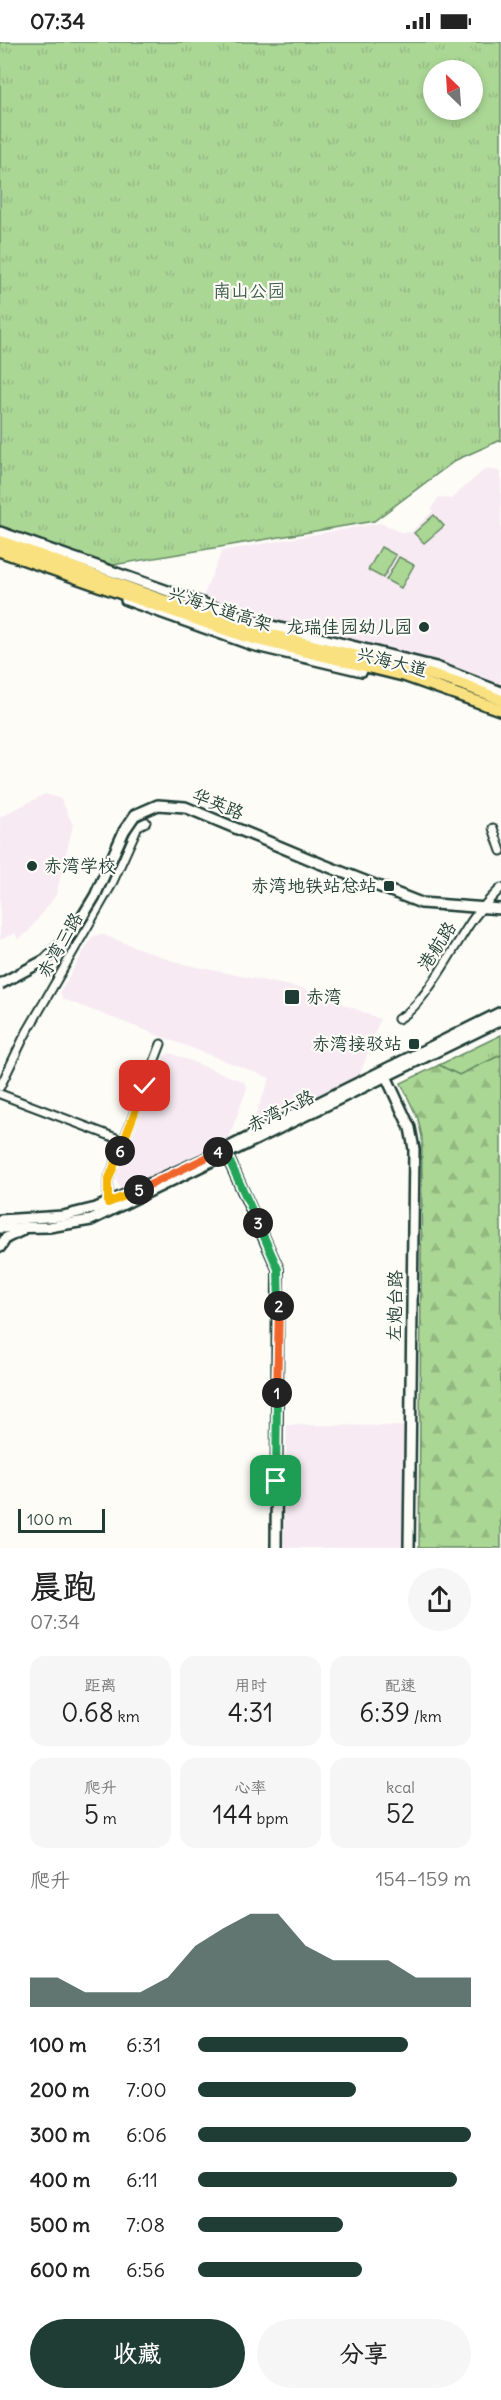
<!DOCTYPE html>
<html lang="zh">
<meta charset="utf-8">
<style>
:root{--surface:#fff;--page:#f6f6f6;--text:#222;--muted:#767676;--accent:#1f3d34}
body{margin:0;font-family:Delius,"LXGW WenKai TC",sans-serif;background:var(--page);color:var(--text);height:100vh;display:flex;flex-direction:column;font-size:22px;white-space:nowrap}
*{box-sizing:border-box;margin:0}
p{font-size:20px;color:var(--muted)}
.icon{flex:none;width:33px;height:33px;fill:none;stroke:currentColor;stroke-width:2;stroke-linecap:round;stroke-linejoin:round}
.map{position:relative;height:1506px;overflow:hidden}
.sheet{display:flex;flex-direction:column;background:var(--surface);flex:1}
.sheet>*{flex:none}
.needle{width:39px;rotate:335deg}
.buttons{position:absolute;left:423px;top:18px;display:grid;gap:12px}
.buttons a{display:grid;place-items:center;width:60px;height:60px;border-radius:50%;background:var(--surface);box-shadow:0 3px 9px #0003;font-size:30px}
.scale{position:absolute;left:18px;bottom:15px;width:87px;box-sizing:border-box;padding-left:6px;border:3px solid #1f3d34;border-top:0;font-size:16px;line-height:21px;white-space:nowrap;color:#1f3d34;-webkit-text-stroke:4px #fdfcf7;paint-order:stroke}
.pin{position:absolute;display:grid;place-items:center;width:51px;height:51px;color:#fff;margin:-26px;border-radius:12px;box-shadow:0 3px 9px #0006}
.km{position:absolute;width:30px;height:30px;margin:-15px;border-radius:50%;background:#222;color:#fff;font-size:16px;line-height:30px;text-align:center}
.round{display:grid;place-items:center;flex:none;width:63px;height:63px;border-radius:32px;background:var(--page)}
.head{display:flex;align-items:center;justify-content:space-between;height:102px;padding:0 30px}
h1{font-size:33px;font-weight:600;line-height:45px}
.metrics{display:grid;grid-template-columns:repeat(3,1fr);gap:9px;height:102px;padding:6px 30px}
.metrics div{display:grid;align-content:center;border-radius:15px;background:var(--page);text-align:center}
.metrics b{font-size:26px;font-weight:600}
.metrics small{font-size:16px;font-weight:400}
.metrics p{font-size:16px}
.chart{height:168px;padding:12px 30px}
.chart p{display:flex;justify-content:space-between}
.chart svg{width:100%;height:108px;margin-top:6px;fill:var(--accent);opacity:.7}
.button{display:flex;gap:12px;margin-top:auto;padding:12px 30px}
.button a{flex:1;height:69px;border-radius:36px;background:var(--accent);color:#fff;font-size:24px;font-weight:600;line-height:69px;text-align:center}
.button a+a{background:var(--page);color:var(--text)}
ul{padding:0 30px;list-style:none;font-size:20px}
li{display:grid;grid-template-columns:96px 72px 1fr;align-items:center;height:45px}
li i{height:15px;border-radius:8px;background:var(--accent)}
.status{display:flex;justify-content:space-between;align-items:center;height:42px;padding:0 30px;background:var(--surface);direction:ltr}
.status svg{height:16px;fill:currentColor}
.map>svg:first-child{display:block}
.built{fill:#f7eaf2}
.grass{fill:url(#grass-tufts);stroke:#658a64;stroke-width:1.5;fill-rule:evenodd}
.forest{fill:url(#forest-firs);stroke:#658a64;stroke-width:1.5}
.pitch{fill:#abd795;stroke:#658a64;stroke-width:1.5}
.lines{fill:none;stroke-linecap:round;stroke-linejoin:round}
.street-casing{stroke:#1f3d34;stroke-width:11}
.secondary-casing{stroke:#1f3d34;stroke-width:14}
.primary-casing{stroke:#1f3d34;stroke-width:15}
.street{stroke:#fdfcf7;stroke-width:7}
.secondary{stroke:#fdfcf7;stroke-width:9}
.primary{stroke:#fae180;stroke-width:10}
.secondary-bridge-casing{stroke:#1f3d34;stroke-width:14;stroke-linecap:butt}
.secondary-bridge{stroke:#fdfcf7;stroke-width:9}
.split-1-casing{stroke:#fff;stroke-width:12}
.split-2-casing{stroke:#fff;stroke-width:12}
.split-3-casing{stroke:#fff;stroke-width:12}
.split-4-casing{stroke:#fff;stroke-width:12}
.split-5-casing{stroke:#fff;stroke-width:12}
.split-6-casing{stroke:#fff;stroke-width:12}
.split-7-casing{stroke:#fff;stroke-width:12}
.split-1{stroke:#22a559;stroke-width:8}
.split-2{stroke:#f0652b;stroke-width:8}
.split-3{stroke:#22a559;stroke-width:8}
.split-4{stroke:#22a559;stroke-width:8}
.split-5{stroke:#f0652b;stroke-width:8}
.split-6{stroke:#f5b400;stroke-width:8}
.split-7{stroke:#f5b400;stroke-width:8}
.poi-dot{fill:#1f3d34;stroke:#fdfcf7;stroke-width:2}
.labels{text-anchor:middle;stroke-width:4.5;stroke-linejoin:round;paint-order:stroke}
.park-label{font-size:18px;fill:#3b5c47;stroke:#fdfcf7}
.street-label{font-size:18px;fill:#1f3d34;stroke:#fdfcf7}
.poi-label{font-size:18px;fill:#1f3d34;stroke:#fdfcf7;text-anchor:end}
</style>
<div class="status"><b>07:34</b><svg viewBox="0 0 49 12"><path d="M0 12V9h3v3zM5 12V6h3v6zM10 12V3h3v9zM15 12V0h3v12zM26 1h20v11H26zM47 4h2v5h-2z"/></svg></div>
<div class="map">
<svg width="501" height="1506" viewBox="0 0 501 1506">
<defs>
<pattern id="grass-tufts" width="24" height="20" patternUnits="userSpaceOnUse" patternTransform="scale(1.5)"><rect width="24" height="20" fill="#abd795"/><path d="M3 7l-1-3M5 7V3M7 7l1-3M15 17l-1-3M17 17v-4M19 17l1-3" fill="none" stroke="#93b981"/></pattern>
<pattern id="forest-firs" width="22" height="20" patternUnits="userSpaceOnUse" patternTransform="scale(1.5)"><rect width="22" height="20" fill="#abd795"/><path d="M5 1l3.5 6h-7zM16 11l3.5 6h-7z" fill="#93b981"/></pattern>
</defs>
<rect width="100%" height="100%" fill="#fdfcf7"/>
<filter id="ink" filterUnits="userSpaceOnUse"><feTurbulence type="fractalNoise" baseFrequency=".0167" numOctaves="2"/><feDisplacementMap in="SourceGraphic" scale="12" xChannelSelector="R" yChannelSelector="G"/><feConvolveMatrix kernelMatrix="1 2 1 2 8 2 1 2 1" color-interpolation-filters="sRGB"/></filter>
<g filter="url(#ink)">
<g class="built">
<path d="M485,427L501,429V642L462,627L276,579L202,557L222,509L380,481L402,491L411,490L433,469L431,467L439,455L451,457Z"/>
<path d="M45,752L61,757L73,783L56,853L28,890L18,897L15,891L0,898V775Z"/>
<path d="M101,892L178,921L305,947L380,977L360,1032L259,1083L253,1079L270,1036L63,957L60,950L92,895Z"/>
<path d="M170,1011L244,1040L247,1046L228,1098L125,1147H120L116,1137L164,1014Z"/>
<path d="M287,1383L405,1384L403,1506H284Z"/>
</g>
<g class="grass">
<path d="M0,0H501V398L456,418L374,479L107,524L0,484ZM434,28H472V68H434Z"/>
<path d="M501,993V1013L459,1033L439,1023Z"/>
</g>
<path class="forest" d="M501,1013V1506H419L422,1095L418,1077L401,1041L439,1023L459,1033Z"/>
<g class="pitch">
<path d="M434,473L444,484L424,501L414,491Z"/>
<path d="M381,505L396,513L383,536L368,528Z"/>
<path d="M399,515L414,523L401,546L386,538Z"/>
</g>
<g class="lines">
<g class="street-casing">
<g id="street">
<path d="M493,786L501,809"/>
<path d="M398,977C424,965 455,902 473,877C481,866 491,856 501,846"/>
<path d="M0,1045L24,995L111,844L138,784L146,780"/>
<path d="M0,1052L124,1099"/>
<path d="M108,1161V1139L161,1002"/>
</g>
</g>
<g class="secondary-casing">
<g id="secondary">
<path d="M0,490L256,580L436,625L501,650"/>
<path d="M126,558L252,603L362,629"/>
<path d="M319,821L421,861L501,867"/>
<path d="M385,1032L410,1086L414,1107L409,1506"/>
<path d="M225,1109L278,1227L276,1506"/>
<path d="M0,1178L63,1174L96,1166L207,1116L501,970"/>
<path d="M0,1186L49,1185L91,1178L501,978"/>
<path d="M0,1205L6,1196L21,1189"/>
</g>
</g>
<g class="primary-casing">
<g id="primary">
<path d="M0,499C92,531 183,569 277,594C352,615 430,626 501,658"/>
<path d="M0,509L246,595L405,634L501,668"/>
</g>
</g>
<use href="#street" class="street"/>
<use href="#secondary" class="secondary"/>
<use href="#primary" class="primary"/>
<g class="secondary-bridge-casing">
<path id="secondary-bridge" d="M0,942L45,918L73,890L95,854L124,789L135,773L158,763L185,765L319,821"/>
</g>
<use href="#secondary-bridge" class="secondary-bridge"/>
</g>
</g>
<g class="lines" filter="url(#ink)">
<g class="split-1-casing">
<path id="split-1" d="M276,1439L277,1351"/>
</g>
<g class="split-2-casing">
<path id="split-2" d="M277,1351L279,1264"/>
</g>
<g class="split-3-casing">
<path id="split-3" d="M258,1181L278,1227L279,1264"/>
</g>
<g class="split-4-casing">
<path id="split-4" d="M218,1110L224,1107L258,1181"/>
</g>
<g class="split-5-casing">
<path id="split-5" d="M139,1148L218,1110"/>
</g>
<g class="split-6-casing">
<path id="split-6" d="M120,1109L108,1139V1161L139,1148"/>
</g>
<g class="split-7-casing">
<path id="split-7" d="M120,1109L145,1044"/>
</g>
<use href="#split-1" class="split-1"/>
<use href="#split-2" class="split-2"/>
<use href="#split-3" class="split-3"/>
<use href="#split-4" class="split-4"/>
<use href="#split-5" class="split-5"/>
<use href="#split-6" class="split-6"/>
<use href="#split-7" class="split-7"/>
</g>
<g class="poi-dot">
<circle cx="424" cy="585" r="6"/>
<circle cx="32" cy="824" r="6"/>
<rect x="383" y="838" width="12" height="12" rx="3"/>
<rect x="284" y="947" width="16" height="16" rx="3"/>
<rect x="408" y="996" width="12" height="12" rx="3"/>
</g>
<g class="labels">
<g class="park-label">
<text x="249" y="255">南山公园</text>
</g>
<g class="street-label">
<text transform="translate(220 567) rotate(18)" y="6">兴海大道高架</text>
<text transform="translate(392 620) rotate(14)" y="6">兴海大道</text>
<text transform="translate(218 762) rotate(22)" y="6">华英路</text>
<text transform="translate(60 903) rotate(-60)" y="6">赤湾三路</text>
<text transform="translate(437 904) rotate(-57)" y="6">港航路</text>
<text transform="translate(281 1069) rotate(-26)" y="6">赤湾六路</text>
<text transform="translate(395 1264) rotate(-89)" y="6">左炮台路</text>
</g>
<g class="poi-label">
<text x="412" y="591">龙瑞佳园幼儿园</text>
<text x="44" y="830" text-anchor="start">赤湾学校</text>
<text x="377" y="850">赤湾地铁站总站</text>
<text x="306" y="961" text-anchor="start">赤湾</text>
<text x="402" y="1008">赤湾接驳站</text>
</g>
</g>
</svg>
<div class="buttons">
<a><svg class="needle" viewBox="-14 -14 28 28"><path d="M0-13l5 13h-10z" fill="#e53935"/><path d="M0 13l5-13h-10z" fill="#767676"/></svg></a>
</div>
<div class="scale">100 m</div>
<div class="pin" style="left:276px;top:1439px;background:#1e9e55"><svg class="icon" aria-label="arrive" viewBox="0 0 24 24"><path d="M6 21V4h12l-3 4 3 4H6"/></svg></div>
<div class="pin" style="left:145px;top:1044px;background:#d93025"><svg class="icon" aria-label="check" viewBox="0 0 24 24"><path d="M5 12l5 5 9-10"/></svg></div>
<b class="km" style="left:277px;top:1351px">1</b>
<b class="km" style="left:279px;top:1264px">2</b>
<b class="km" style="left:258px;top:1181px">3</b>
<b class="km" style="left:218px;top:1110px">4</b>
<b class="km" style="left:139px;top:1148px">5</b>
<b class="km" style="left:120px;top:1109px">6</b>
</div>
<section class="sheet">
<div class="head"><div><h1>晨跑</h1><p>07:34</p></div><a class="round"><svg class="icon" aria-label="share" viewBox="0 0 24 24"><path d="M12 15V3M7 8l5-5 5 5M5 13v7h14v-7"/></svg></a></div>
<div class="metrics">
<div><p>距离</p><b>0.68<small> km</small></b></div>
<div><p>用时</p><b>4:31</b></div>
<div><p>配速</p><b>6:39<small> /km</small></b></div>
</div>
<div class="metrics">
<div><p>爬升</p><b>5<small> m</small></b></div>
<div><p>心率</p><b>144<small> bpm</small></b></div>
<div><p>kcal</p><b>52</b></div>
</div>
<div class="chart"><p><span>爬升</span>154–159 m</p>
<svg viewBox="0 0 160 44" preserveAspectRatio="none"><path d="M0 44V32L10 32L20 38L30 38L40 38L50 32L60 19L70 12L80 6L90 6L100 19L110 25L120 25L130 25L140 32L150 32L160 32V44z"/></svg>
</div>
<ul>
<li><b>100 m</b>6:31<i style="width:77%"></i></li>
<li><b>200 m</b>7:00<i style="width:58%"></i></li>
<li><b>300 m</b>6:06<i style="width:100%"></i></li>
<li><b>400 m</b>6:11<i style="width:95%"></i></li>
<li><b>500 m</b>7:08<i style="width:53%"></i></li>
<li><b>600 m</b>6:56<i style="width:60%"></i></li>
</ul>
<div class="button"><a>收藏</a><a>分享</a></div>
</section>
